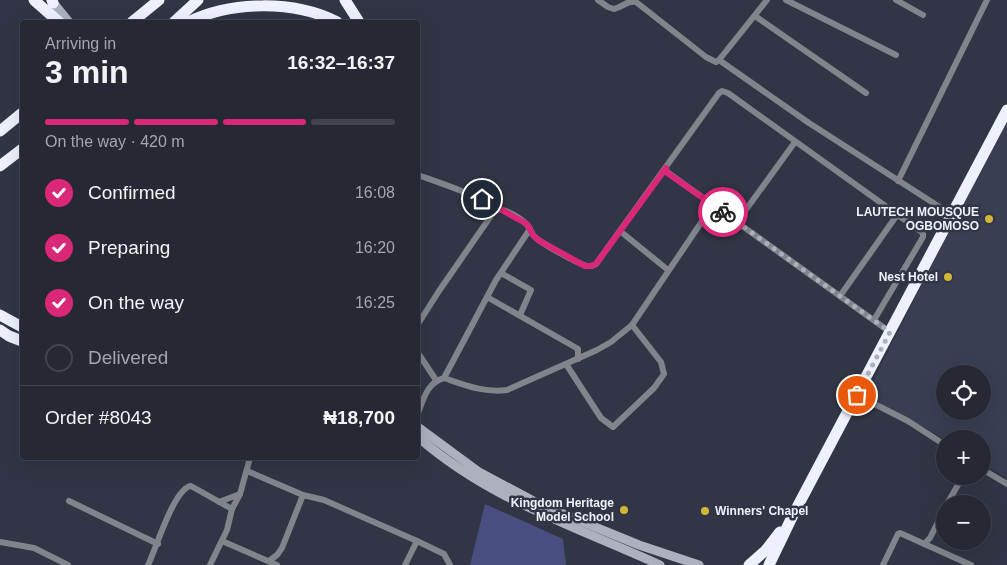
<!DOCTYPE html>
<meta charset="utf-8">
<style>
body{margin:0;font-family:Arial,sans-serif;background:#323440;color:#f1f3f6;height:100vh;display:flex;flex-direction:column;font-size:19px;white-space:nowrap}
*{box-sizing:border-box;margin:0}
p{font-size:16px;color:#a4a6ac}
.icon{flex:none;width:28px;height:28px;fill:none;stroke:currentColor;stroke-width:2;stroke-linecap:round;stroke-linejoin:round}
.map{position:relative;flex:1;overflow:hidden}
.sheet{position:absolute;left:20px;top:20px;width:400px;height:440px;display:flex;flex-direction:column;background:#262834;border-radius:5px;box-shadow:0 5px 20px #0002,0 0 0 1px #42444f}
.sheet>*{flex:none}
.tools{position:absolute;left:936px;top:365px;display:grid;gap:10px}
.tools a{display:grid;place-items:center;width:55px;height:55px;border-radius:50%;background:#262834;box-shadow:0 5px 20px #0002,0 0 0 1px #42444f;font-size:25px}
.pin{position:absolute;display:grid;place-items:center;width:42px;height:42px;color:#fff;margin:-21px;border:2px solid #fff;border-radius:50%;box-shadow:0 1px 5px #0007}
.courier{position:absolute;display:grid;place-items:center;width:50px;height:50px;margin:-25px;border:4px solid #db2777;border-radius:50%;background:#fff;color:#222;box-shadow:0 1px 6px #0007}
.overview em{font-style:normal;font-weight:700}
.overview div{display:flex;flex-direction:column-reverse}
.overview{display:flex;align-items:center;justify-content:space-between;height:85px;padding:0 25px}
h1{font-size:32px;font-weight:700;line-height:38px}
.bar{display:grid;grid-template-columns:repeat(4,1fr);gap:8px 5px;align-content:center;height:60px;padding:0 25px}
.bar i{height:6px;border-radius:4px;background:#42444f}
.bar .selected{background:#db2777}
.bar p{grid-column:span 4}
.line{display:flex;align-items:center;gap:12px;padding:0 25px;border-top:1px solid #42444f}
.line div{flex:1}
ol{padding:0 25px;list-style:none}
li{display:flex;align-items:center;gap:15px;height:55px}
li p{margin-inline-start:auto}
li .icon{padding:5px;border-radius:50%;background:#db2777;color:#fff;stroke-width:4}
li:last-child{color:#a4a6ac}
li i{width:28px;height:28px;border:2px solid #42444f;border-radius:50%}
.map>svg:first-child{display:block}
.built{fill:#3a3e53;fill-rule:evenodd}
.green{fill:#484f80}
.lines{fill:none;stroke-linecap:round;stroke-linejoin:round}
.street{stroke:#82848c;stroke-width:6}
.secondary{stroke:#adb0bd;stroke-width:9}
.highway{stroke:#eef0fd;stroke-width:11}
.done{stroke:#acafbb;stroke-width:5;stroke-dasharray:0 9}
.route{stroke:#db2777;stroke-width:6}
.poi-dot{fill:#d2b635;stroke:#323545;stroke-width:2}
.labels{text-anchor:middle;stroke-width:5;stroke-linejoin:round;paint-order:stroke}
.poi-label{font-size:12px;font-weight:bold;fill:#eef0fb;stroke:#323545;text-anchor:end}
</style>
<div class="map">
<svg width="1007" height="565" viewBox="0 0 1007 565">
<rect width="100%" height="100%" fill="#323545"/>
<path class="built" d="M1007,118V478L983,463L982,439H945L866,395ZM945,374H982V411H945Z"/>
<path class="green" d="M485,504L563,539L566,565H470Z"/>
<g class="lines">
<g class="street">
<path d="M598,0L608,7L614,9C623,7 627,0 636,2L706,57L716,62L719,60L767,0"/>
<path d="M786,0L896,55"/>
<path d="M896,0L923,15"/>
<path d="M755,16L866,93"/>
<path d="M719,60L809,123L952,215"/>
<path d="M666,168L667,172L890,332"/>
<path d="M418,175C446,185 473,194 500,209"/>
<path d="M898,181L987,0"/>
<path d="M737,222L795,142"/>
<path d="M620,231L668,270"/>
<path d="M501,273L531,290L520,315"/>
<path d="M840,296L897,215"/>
<path d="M487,297L573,346L578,349V359"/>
<path d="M418,324L439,291L495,210C505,207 526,221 530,229"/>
<path d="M418,353L436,380"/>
<path d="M566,364L601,418L613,427L654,388L664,374L661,362L632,325"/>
<path d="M444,378C465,385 484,393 507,390L597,350L611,342L632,325L713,205"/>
<path d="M857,395L908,421L945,445"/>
<path d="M418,413C424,398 427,383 444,378L496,280L530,229C531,232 532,234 534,236C539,242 581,266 588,266C592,266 593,266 596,264L719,93L722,91L728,93L923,233V237L874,320"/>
<path d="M982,469L1007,484"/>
<path d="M247,471L303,495L324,500L417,541L444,554L450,565"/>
<path d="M69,501L158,544"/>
<path d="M219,502L240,494"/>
<path d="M947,504L963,476"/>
<path d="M222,541L277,565"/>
<path d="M0,542L34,548L68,565"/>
<path d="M924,544L930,538L945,508"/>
<path d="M269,561L277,555L282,548L303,495"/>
<path d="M148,565C156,549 174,488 191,486L232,509"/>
<path d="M210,565L227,530L232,509L240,494L250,458"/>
<path d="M405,565L417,541"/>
<path d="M883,565L898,534L900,533L971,565"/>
</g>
<g class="secondary">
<path d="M51,0L69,22"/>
<path d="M418,427L479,472L539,504L639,545L699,565"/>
<path d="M418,437C490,500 575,526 660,565"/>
</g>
<g class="highway">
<path d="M34,0L59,22"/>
<path d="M52,0L53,3"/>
<path d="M345,0L359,22"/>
<path d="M132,22L159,0"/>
<path d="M174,22L198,0"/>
<path d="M188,22C232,1 294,0 337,22"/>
<path d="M0,131L22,113"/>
<path d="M0,166L22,149"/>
<path d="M0,315L22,327"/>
<path d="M0,330L9,336L22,341"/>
<path d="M749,565L766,550L780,532"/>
<path d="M769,565L793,515L1007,110"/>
</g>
</g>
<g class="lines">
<path class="done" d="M723,212L890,332L857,395"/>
<path class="route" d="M482,199L527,224L533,235L538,240L585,266H591L596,264L666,168V172L723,212"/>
</g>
<g class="poi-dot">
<circle cx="989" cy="219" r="5"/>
<circle cx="948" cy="277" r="5"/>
<circle cx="624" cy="510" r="5"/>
<circle cx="705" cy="511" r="5"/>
</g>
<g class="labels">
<g class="poi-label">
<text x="979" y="216">LAUTECH MOUSQUE<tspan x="979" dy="14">OGBOMOSO</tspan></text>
<text x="938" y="281">Nest Hotel</text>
<text x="614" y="507">Kingdom Heritage<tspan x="614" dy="14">Model School</tspan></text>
<text x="715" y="515" text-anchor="start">Winners' Chapel</text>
</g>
</g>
</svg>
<div class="tools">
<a><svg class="icon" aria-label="locate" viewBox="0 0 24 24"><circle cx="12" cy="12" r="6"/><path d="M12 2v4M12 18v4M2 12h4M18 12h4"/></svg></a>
<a>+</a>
<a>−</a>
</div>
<div class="pin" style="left:857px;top:395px;background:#ea580c"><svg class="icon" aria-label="bag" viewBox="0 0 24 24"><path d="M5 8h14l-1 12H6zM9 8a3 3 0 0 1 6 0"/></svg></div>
<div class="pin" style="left:482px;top:199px;background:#1f2937"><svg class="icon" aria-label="home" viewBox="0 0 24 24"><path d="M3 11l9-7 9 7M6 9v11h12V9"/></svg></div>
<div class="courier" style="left:723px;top:212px"><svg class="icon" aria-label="bike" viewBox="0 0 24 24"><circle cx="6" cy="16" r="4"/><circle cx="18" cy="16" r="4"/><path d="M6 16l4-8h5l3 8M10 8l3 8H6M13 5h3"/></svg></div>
<section class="sheet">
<div class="overview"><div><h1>3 min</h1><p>Arriving in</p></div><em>16:32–16:37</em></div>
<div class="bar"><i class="selected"></i><i class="selected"></i><i class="selected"></i><i></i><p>On the way · 420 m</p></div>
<ol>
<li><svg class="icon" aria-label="check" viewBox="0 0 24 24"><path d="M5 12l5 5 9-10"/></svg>Confirmed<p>16:08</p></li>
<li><svg class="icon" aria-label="check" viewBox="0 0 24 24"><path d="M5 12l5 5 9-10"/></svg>Preparing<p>16:20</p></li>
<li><svg class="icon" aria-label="check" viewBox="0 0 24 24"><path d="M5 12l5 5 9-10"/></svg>On the way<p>16:25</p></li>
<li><i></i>Delivered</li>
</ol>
<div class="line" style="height:65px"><div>Order #8043</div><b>₦18,700</b></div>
</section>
</div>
